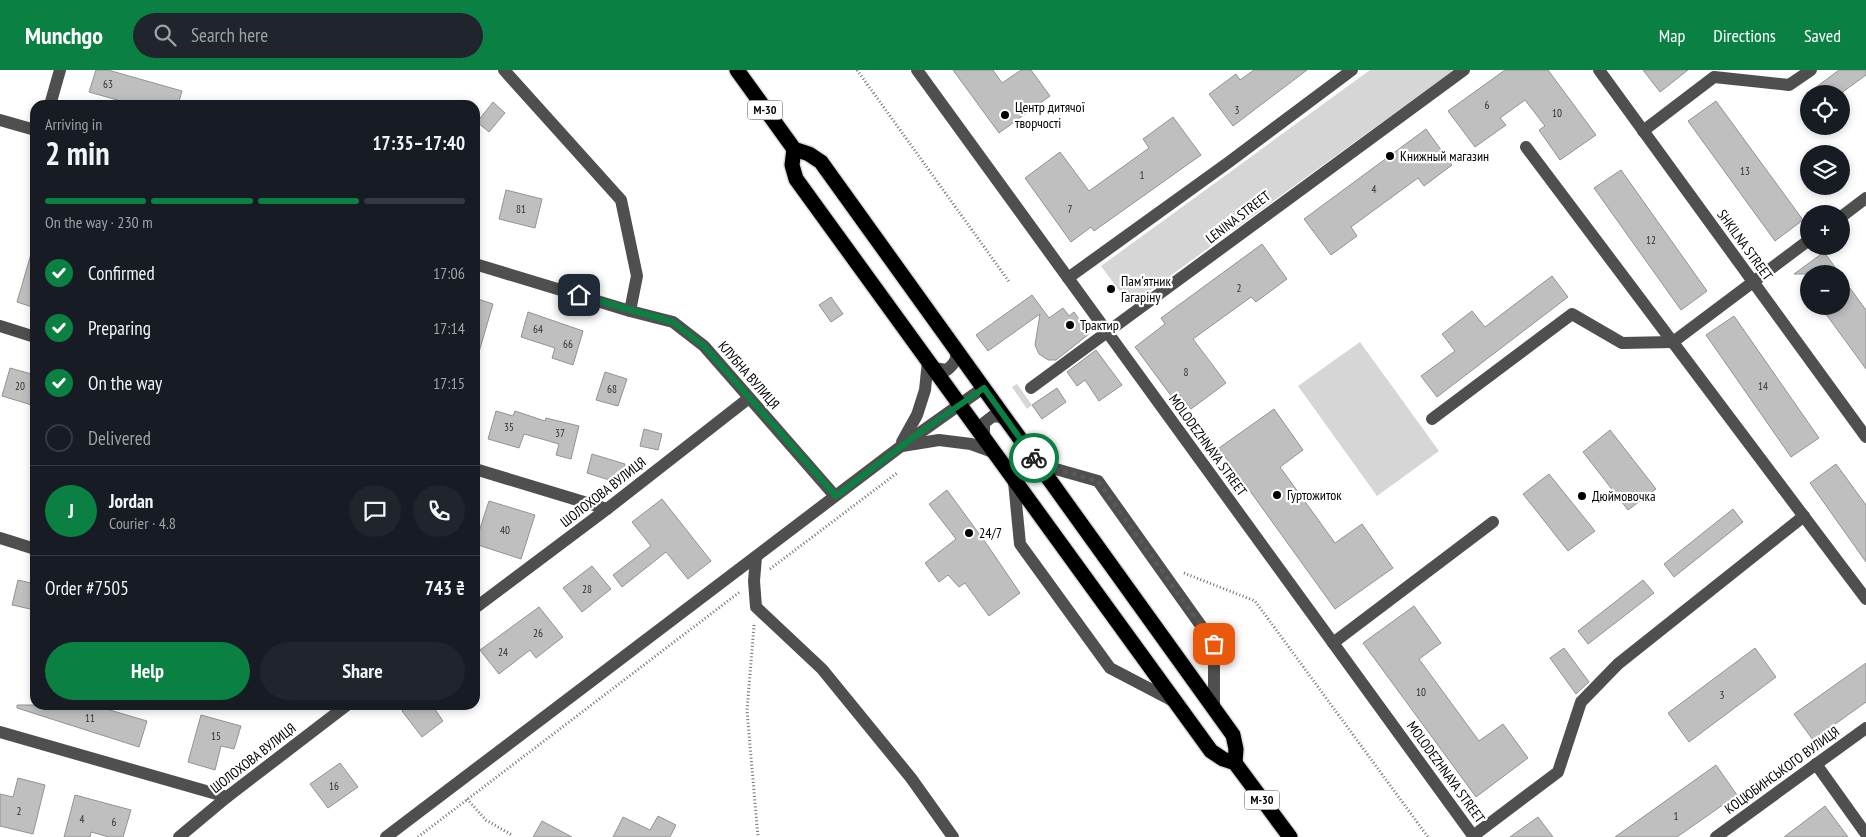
<!DOCTYPE html>
<meta charset="utf-8">
<style>
body{margin:0;font-family:"PT Sans Narrow",sans-serif;background:#20242c;color:#f1f3f6;height:100vh;display:flex;flex-direction:column;font-size:19px;white-space:nowrap}
*{box-sizing:border-box;margin:0}
p{font-size:16px;color:#9ea1a6}
.icon{flex:none;width:28px;height:28px;fill:none;stroke:currentColor;stroke-width:2;stroke-linecap:round;stroke-linejoin:round}
.map{position:relative;flex:1;overflow:hidden}
.panel{position:absolute;left:30px;top:30px;width:450px;height:610px;display:flex;flex-direction:column;background:#171b24;border-radius:15px;box-shadow:0 2px 8px #0003}
.panel>*{flex:none}
.buttons{position:absolute;left:1800px;top:15px;display:grid;gap:10px}
.buttons a{display:grid;place-items:center;width:50px;height:50px;border-radius:50%;background:#171b24;box-shadow:0 2px 8px #0003;font-size:25px}
.pin{position:absolute;display:grid;place-items:center;width:42px;height:42px;color:#fff;margin:-21px;border-radius:10px;box-shadow:0 2px 8px #0006}
.courier{position:absolute;display:grid;place-items:center;width:50px;height:50px;margin:-25px;border:4px solid #0b8043;border-radius:50%;background:#fff;color:#222;box-shadow:0 1px 6px #0007}
.headline em{font-style:normal;font-weight:600}
.headline div{display:flex;flex-direction:column-reverse}
.headline{display:flex;align-items:center;justify-content:space-between;height:85px;padding:0 15px}
h1{font-size:32px;font-weight:600;line-height:38px}
.bar{display:grid;grid-template-columns:repeat(4,1fr);gap:8px 5px;align-content:center;height:60px;padding:0 15px}
.bar i{height:6px;border-radius:4px;background:#363941}
.bar .current{background:#0b8043}
.bar p{grid-column:span 4}
.line{display:flex;align-items:center;gap:12px;padding:0 15px;border-top:1px solid #363941}
.line div{flex:1}
.round{display:grid;place-items:center;flex:none;width:52px;height:52px;border-radius:26px;background:#20242c}
ol{padding:0 15px;list-style:none}
li{display:flex;align-items:center;gap:15px;height:55px}
li p{margin-inline-start:auto}
li .icon{padding:5px;border-radius:50%;background:#0b8043;color:#fff;stroke-width:4}
li:last-child{color:#9ea1a6}
li i{width:28px;height:28px;border:2px solid #363941;border-radius:50%}
.action{display:flex;gap:10px;margin-top:auto;padding:10px 15px}
.action a{flex:1;height:58px;border-radius:30px;background:#0b8043;color:#fff;font-size:20px;font-weight:600;line-height:58px;text-align:center}
.action a+a{background:#20242c;color:#f1f3f6}
header{display:flex;align-items:center;gap:30px;box-sizing:border-box;height:70px;padding:0 25px;background:#0b8043;color:#fff}
header strong{font-size:24px}
nav{display:flex;gap:28px;margin-inline-start:auto;font-size:18px}
.search{width:350px;height:45px;background:#20242c;display:flex;align-items:center;gap:12px;box-sizing:border-box;padding:0 18px;border-radius:28px;color:#9ea1a6;font-size:19px}
.map>svg:first-child{display:block}
.green{fill:#d6d6d6}
.building{fill:#bfbfbf;stroke:#939393}
.lines{fill:none;stroke-linecap:round;stroke-linejoin:round}
.highway-casing{stroke:#dbdbdb;stroke-width:18}
.path{stroke:#717171;stroke-width:3;stroke-dasharray:1 2.5;stroke-linecap:butt}
.minor{stroke:#4f4f4f;stroke-width:12}
.highway{stroke:#000;stroke-width:15}
.done{stroke:#595959;stroke-width:5;stroke-dasharray:0 9}
.route{stroke:#0b8043;stroke-width:6}
.poi-dot{fill:#000;stroke:#fff;stroke-width:2}
.labels{text-anchor:middle;stroke-width:4.5;stroke-linejoin:round;paint-order:stroke}
.number-label{font-size:11px;fill:#303030}
.shield{fill:#fff;stroke:#4c4c4c;stroke-width:1}
.shield-label{font-size:12px;font-weight:bold;fill:#000}
.poi-label{font-size:14px;fill:#000;stroke:#fff;text-anchor:start}
.street-label{font-size:14px;fill:#000;stroke:#fff}
</style>
<header>
<strong>Munchgo</strong>
<div class="search"><svg class="icon" aria-label="search" viewBox="0 0 24 24"><circle cx="10" cy="10" r="6"/><path d="M15 15l6 6"/></svg>Search here</div>
<nav><a>Map</a><a>Directions</a><a>Saved</a></nav>
</header>
<div class="map">
<svg width="1866" height="767" viewBox="0 0 1866 767">
<rect width="100%" height="100%" fill="#fff"/>
<g class="green">
<path d="M1370,0H1454L1130,235L1101,196Z"/>
<path d="M1360,272L1439,381L1377,426L1298,316Z"/>
<path d="M1017,314L1032,335L1027,339L1012,317Z"/>
</g>
<g class="building">
<path d="M96,0H108L182,21L178,35H135L89,22Z"/>
<path d="M953,0H993L1002,13L1021,0H1031L1050,26L999,63Z"/>
<path d="M1254,0H1307L1233,56L1209,24L1236,4L1240,10Z"/>
<path d="M1505,0H1548L1596,65L1560,90L1539,60L1545,56L1525,30L1500,48L1506,55L1475,77L1448,41Z"/>
<path d="M1643,0H1688L1660,22Z"/>
<path d="M1839,0H1866V5L1840,24H1807Z"/>
<path d="M1716,31L1803,150L1775,171L1688,51Z"/>
<path d="M493,32L505,43L489,62L477,52Z"/>
<path d="M1173,47L1201,85L1094,161L1091,157L1071,172L1025,108L1060,82L1089,121L1149,78L1143,69Z"/>
<path d="M1426,59L1452,95L1424,116L1418,108L1351,157L1357,166L1331,185L1304,149Z"/>
<path d="M1621,100L1707,221L1681,240L1594,118Z"/>
<path d="M506,120L542,129L535,158L499,149Z"/>
<path d="M1262,174L1287,209L1256,232L1251,227L1193,269L1226,313L1191,339L1178,323L1172,327L1135,277L1165,254L1161,248Z"/>
<path d="M1824,182L1840,204H1794Z"/>
<path d="M31,184L35,185V238L17,232Z"/>
<path d="M1552,206L1568,227L1437,327L1421,306L1455,281L1442,264L1472,241L1485,257Z"/>
<path d="M1841,206L1866,240V299L1820,236H1841Z"/>
<path d="M1032,225L1049,248L1063,238L1069,246L1074,242L1089,264L1056,290H1048L1039,284L1035,275L1040,244L988,281L976,265Z"/>
<path d="M831,227L843,244L831,252L819,235Z"/>
<path d="M475,228L493,234L479,282H475Z"/>
<path d="M528,242L583,261L573,295L552,288L555,278L521,267Z"/>
<path d="M1734,246L1819,368L1791,387L1706,265Z"/>
<path d="M1096,280L1122,315L1099,331L1085,310L1077,316L1067,302Z"/>
<path d="M10,298L35,305V336L2,326Z"/>
<path d="M605,302L627,309L618,336L596,330Z"/>
<path d="M1057,318L1066,332L1042,349L1032,335Z"/>
<path d="M1274,339L1303,380L1280,397L1335,473L1362,454L1393,498L1335,539L1219,378Z"/>
<path d="M496,341L513,346L515,341L545,351L546,348L579,356L571,389L556,385L559,374L524,364L519,378L488,369Z"/>
<path d="M644,359L662,364L658,380L640,376Z"/>
<path d="M1610,360L1656,419L1628,440L1583,382Z"/>
<path d="M592,384L625,394L619,413L587,403Z"/>
<path d="M1836,394L1866,435V492L1810,413Z"/>
<path d="M1549,404L1595,461L1568,481L1523,424Z"/>
<path d="M947,420L988,476L1020,523L989,546L965,513L959,517L948,505L939,512L925,493L956,469L929,434Z"/>
<path d="M662,429L711,491L688,509L666,482L622,517L613,505L651,476L632,452Z"/>
<path d="M489,431L535,445L521,489L475,474Z"/>
<path d="M1733,439L1743,452L1674,507L1664,494Z"/>
<path d="M592,496L611,519L582,542L563,518Z"/>
<path d="M18,510L35,514V540L12,535Z"/>
<path d="M1643,510L1654,523L1588,574L1578,561Z"/>
<path d="M1414,536L1441,573L1419,589L1479,671L1503,654L1528,688L1476,727L1363,573Z"/>
<path d="M539,537L563,567L536,588L530,580L499,604L480,580Z"/>
<path d="M1564,578L1589,612L1576,624L1550,588Z"/>
<path d="M1755,578L1776,607L1689,672L1668,643Z"/>
<path d="M1866,593V632L1813,670L1794,644Z"/>
<path d="M17,635H93L147,651L139,677L17,638Z"/>
<path d="M410,635H432L443,651L422,667L402,641Z"/>
<path d="M201,645L241,656L234,679L221,676L215,700L188,692Z"/>
<path d="M340,693L358,717L328,738L310,714Z"/>
<path d="M1716,695L1737,725L1677,767H1615Z"/>
<path d="M18,708L45,715L33,764L0,756V724L13,727Z"/>
<path d="M75,725L131,740L123,767H109L91,762L90,767H64Z"/>
<path d="M1825,736L1848,767H1784Z"/>
<path d="M658,746L676,755L670,767H613L623,747L650,760Z"/>
<path d="M1538,747L1553,767H1510Z"/>
<path d="M542,751L572,767H533Z"/>
</g>
<g class="lines">
<g class="highway-casing">
<g id="highway">
<path d="M737,0L794,79L809,84L821,92L1233,665L1236,679L1235,693"/>
<path d="M794,79L792,95L796,109L1211,681L1223,689L1235,693L1290,767"/>
</g>
</g>
<g class="path">
<path d="M857,0L1010,213"/>
<path d="M770,499L897,403"/>
<path d="M1184,503L1255,531L1428,767"/>
<path d="M754,555L747,641L758,767"/>
<path d="M467,729L486,750L512,765"/>
<path d="M418,767L741,521"/>
</g>
<g class="minor">
<path d="M504,0L621,130L637,206L630,241"/>
<path d="M917,0L1474,767"/>
<path d="M1599,0L1866,367"/>
<path d="M50,35L60,0"/>
<path d="M0,50L35,60"/>
<path d="M1643,61L1714,7L1789,15L1811,0"/>
<path d="M1526,77L1866,529"/>
<path d="M1841,147L1866,128"/>
<path d="M475,194L630,241L673,252L704,276L835,426"/>
<path d="M1068,208L1229,92L1352,0"/>
<path d="M0,256L35,267"/>
<path d="M933,298L947,300C955,293 957,290 956,280"/>
<path d="M1031,318L1464,0"/>
<path d="M1432,349L1572,244L1622,273L1673,272L1809,170"/>
<path d="M984,370V353L993,346L1001,347L1008,352"/>
<path d="M902,372L917,345L925,320L928,291"/>
<path d="M902,376L939,370L971,374L993,382"/>
<path d="M1038,394L1098,411L1214,574V639"/>
<path d="M475,399L607,439"/>
<path d="M1014,412L1020,474L1110,598L1175,632"/>
<path d="M0,468L35,479"/>
<path d="M756,487L754,511L756,537L822,599L911,708L953,767"/>
<path d="M475,538L607,439L749,328"/>
<path d="M1333,573L1493,452"/>
<path d="M0,662L227,727"/>
<path d="M1816,694L1866,764"/>
<path d="M1473,766L1558,702L1581,632L1618,594L1804,446"/>
<path d="M179,767L227,727L347,635"/>
<path d="M386,767L900,377L983,318"/>
<path d="M1716,767L1866,658"/>
</g>
<use href="#highway" class="highway"/>
</g>
<g class="lines">
<path class="done" d="M1034,388L1038,394L1098,411L1214,574"/>
<path class="route" d="M579,225L673,252L704,276L836,426L915,366L984,318L1034,388"/>
</g>
<g class="poi-dot">
<circle cx="1005" cy="45" r="5"/>
<circle cx="1390" cy="86" r="5"/>
<circle cx="1111" cy="219" r="5"/>
<circle cx="1070" cy="255" r="5"/>
<circle cx="1277" cy="425" r="5"/>
<circle cx="1582" cy="426" r="5"/>
<circle cx="969" cy="463" r="5"/>
</g>
<g class="labels">
<g class="number-label">
<text x="108" y="18">63</text>
<text x="1487" y="39">6</text>
<text x="1237" y="44">3</text>
<text x="1557" y="47">10</text>
<text x="1745" y="105">13</text>
<text x="1142" y="109">1</text>
<text x="1374" y="123">4</text>
<text x="521" y="143">81</text>
<text x="1070" y="143">7</text>
<text x="1651" y="174">12</text>
<text x="1239" y="222">2</text>
<text x="538" y="263">64</text>
<text x="568" y="278">66</text>
<text x="1186" y="306">8</text>
<text x="20" y="320">20</text>
<text x="1763" y="320">14</text>
<text x="612" y="323">68</text>
<text x="509" y="361">35</text>
<text x="560" y="367">37</text>
<text x="505" y="464">40</text>
<text x="587" y="523">28</text>
<text x="538" y="567">26</text>
<text x="503" y="586">24</text>
<text x="1421" y="626">10</text>
<text x="1722" y="629">3</text>
<text x="90" y="652">11</text>
<text x="216" y="670">15</text>
<text x="334" y="720">16</text>
<text x="19" y="745">2</text>
<text x="1676" y="750">1</text>
<text x="82" y="753">4</text>
<text x="114" y="756">6</text>
</g>
<g class="shield">
<rect x="747.5" y="30.5" width="35" height="19" rx="4"/>
<rect x="1244.5" y="720.5" width="35" height="19" rx="4"/>
</g>
<g class="shield-label">
<text x="765" y="44">М-30</text>
<text x="1262" y="734">М-30</text>
</g>
<g class="poi-label">
<text x="1015" y="42">Центр дитячої<tspan x="1015" dy="16">творчості</tspan></text>
<text x="1400" y="91">Книжный магазин</text>
<text x="1121" y="216">Пам'ятник<tspan x="1121" dy="16">Гагаріну</tspan></text>
<text x="1080" y="260">Трактир</text>
<text x="1287" y="430">Гуртожиток</text>
<text x="1592" y="431">Дюймовочка</text>
<text x="979" y="468">24/7</text>
</g>
<g class="street-label">
<text transform="translate(1238 147) rotate(-37)" y="5">LENINA STREET</text>
<text transform="translate(1745 175) rotate(54)" y="5">SHKILNA STREET</text>
<text transform="translate(749 305) rotate(49)" y="5">КЛУБНА ВУЛИЦЯ</text>
<text transform="translate(1208 375) rotate(54)" y="5">MOLODEZHNAYA STREET</text>
<text transform="translate(603 422) rotate(-38)" y="5">ШОЛОХОВА ВУЛИЦЯ</text>
<text transform="translate(253 688) rotate(-38)" y="5">ШОЛОХОВА ВУЛИЦЯ</text>
<text transform="translate(1782 700) rotate(-36)" y="5">КОЦЮБИНСЬКОГО ВУЛИЦЯ</text>
<text transform="translate(1446 702) rotate(54)" y="5">MOLODEZHNAYA STREET</text>
</g>
</g>
</svg>
<div class="buttons">
<a><svg class="icon" aria-label="locate" viewBox="0 0 24 24"><circle cx="12" cy="12" r="6"/><path d="M12 2v4M12 18v4M2 12h4M18 12h4"/></svg></a>
<a><svg class="icon" aria-label="layers" viewBox="0 0 24 24"><path d="M12 4l9 5-9 5-9-5zM3 14l9 5 9-5"/></svg></a>
<a>+</a>
<a>−</a>
</div>
<div class="pin" style="left:1214px;top:574px;background:#ea580c"><svg class="icon" aria-label="bag" viewBox="0 0 24 24"><path d="M5 8h14l-1 12H6zM9 8a3 3 0 0 1 6 0"/></svg></div>
<div class="pin" style="left:579px;top:225px;background:#1f2937"><svg class="icon" aria-label="home" viewBox="0 0 24 24"><path d="M3 11l9-7 9 7M6 9v11h12V9"/></svg></div>
<div class="courier" style="left:1034px;top:388px"><svg class="icon" aria-label="bike" viewBox="0 0 24 24"><circle cx="6" cy="16" r="4"/><circle cx="18" cy="16" r="4"/><path d="M6 16l4-8h5l3 8M10 8l3 8H6M13 5h3"/></svg></div>
<section class="panel">
<div class="headline"><div><h1>2 min</h1><p>Arriving in</p></div><em>17:35–17:40</em></div>
<div class="bar"><i class="current"></i><i class="current"></i><i class="current"></i><i></i><p>On the way · 230 m</p></div>
<ol>
<li><svg class="icon" aria-label="check" viewBox="0 0 24 24"><path d="M5 12l5 5 9-10"/></svg>Confirmed<p>17:06</p></li>
<li><svg class="icon" aria-label="check" viewBox="0 0 24 24"><path d="M5 12l5 5 9-10"/></svg>Preparing<p>17:14</p></li>
<li><svg class="icon" aria-label="check" viewBox="0 0 24 24"><path d="M5 12l5 5 9-10"/></svg>On the way<p>17:15</p></li>
<li><i></i>Delivered</li>
</ol>
<div class="line" style="height:90px"><b class="round" style="background:#0b8043;color:#fff">J</b><div><b>Jordan</b><p>Courier · 4.8</p></div><a class="round"><svg class="icon" aria-label="chat" viewBox="0 0 24 24"><path d="M4 5h16v11H9l-5 4z"/></svg></a><a class="round"><svg class="icon" aria-label="phone" viewBox="0 0 24 24"><path d="M5 4h4l2 5-3 2q2 4 5 5l2-3 5 2v4C11 20 4 13 5 4z"/></svg></a></div>
<div class="line" style="height:65px"><div>Order #7505</div><b>743 ₴</b></div>
<div class="action"><a>Help</a><a>Share</a></div>
</section>
</div>
